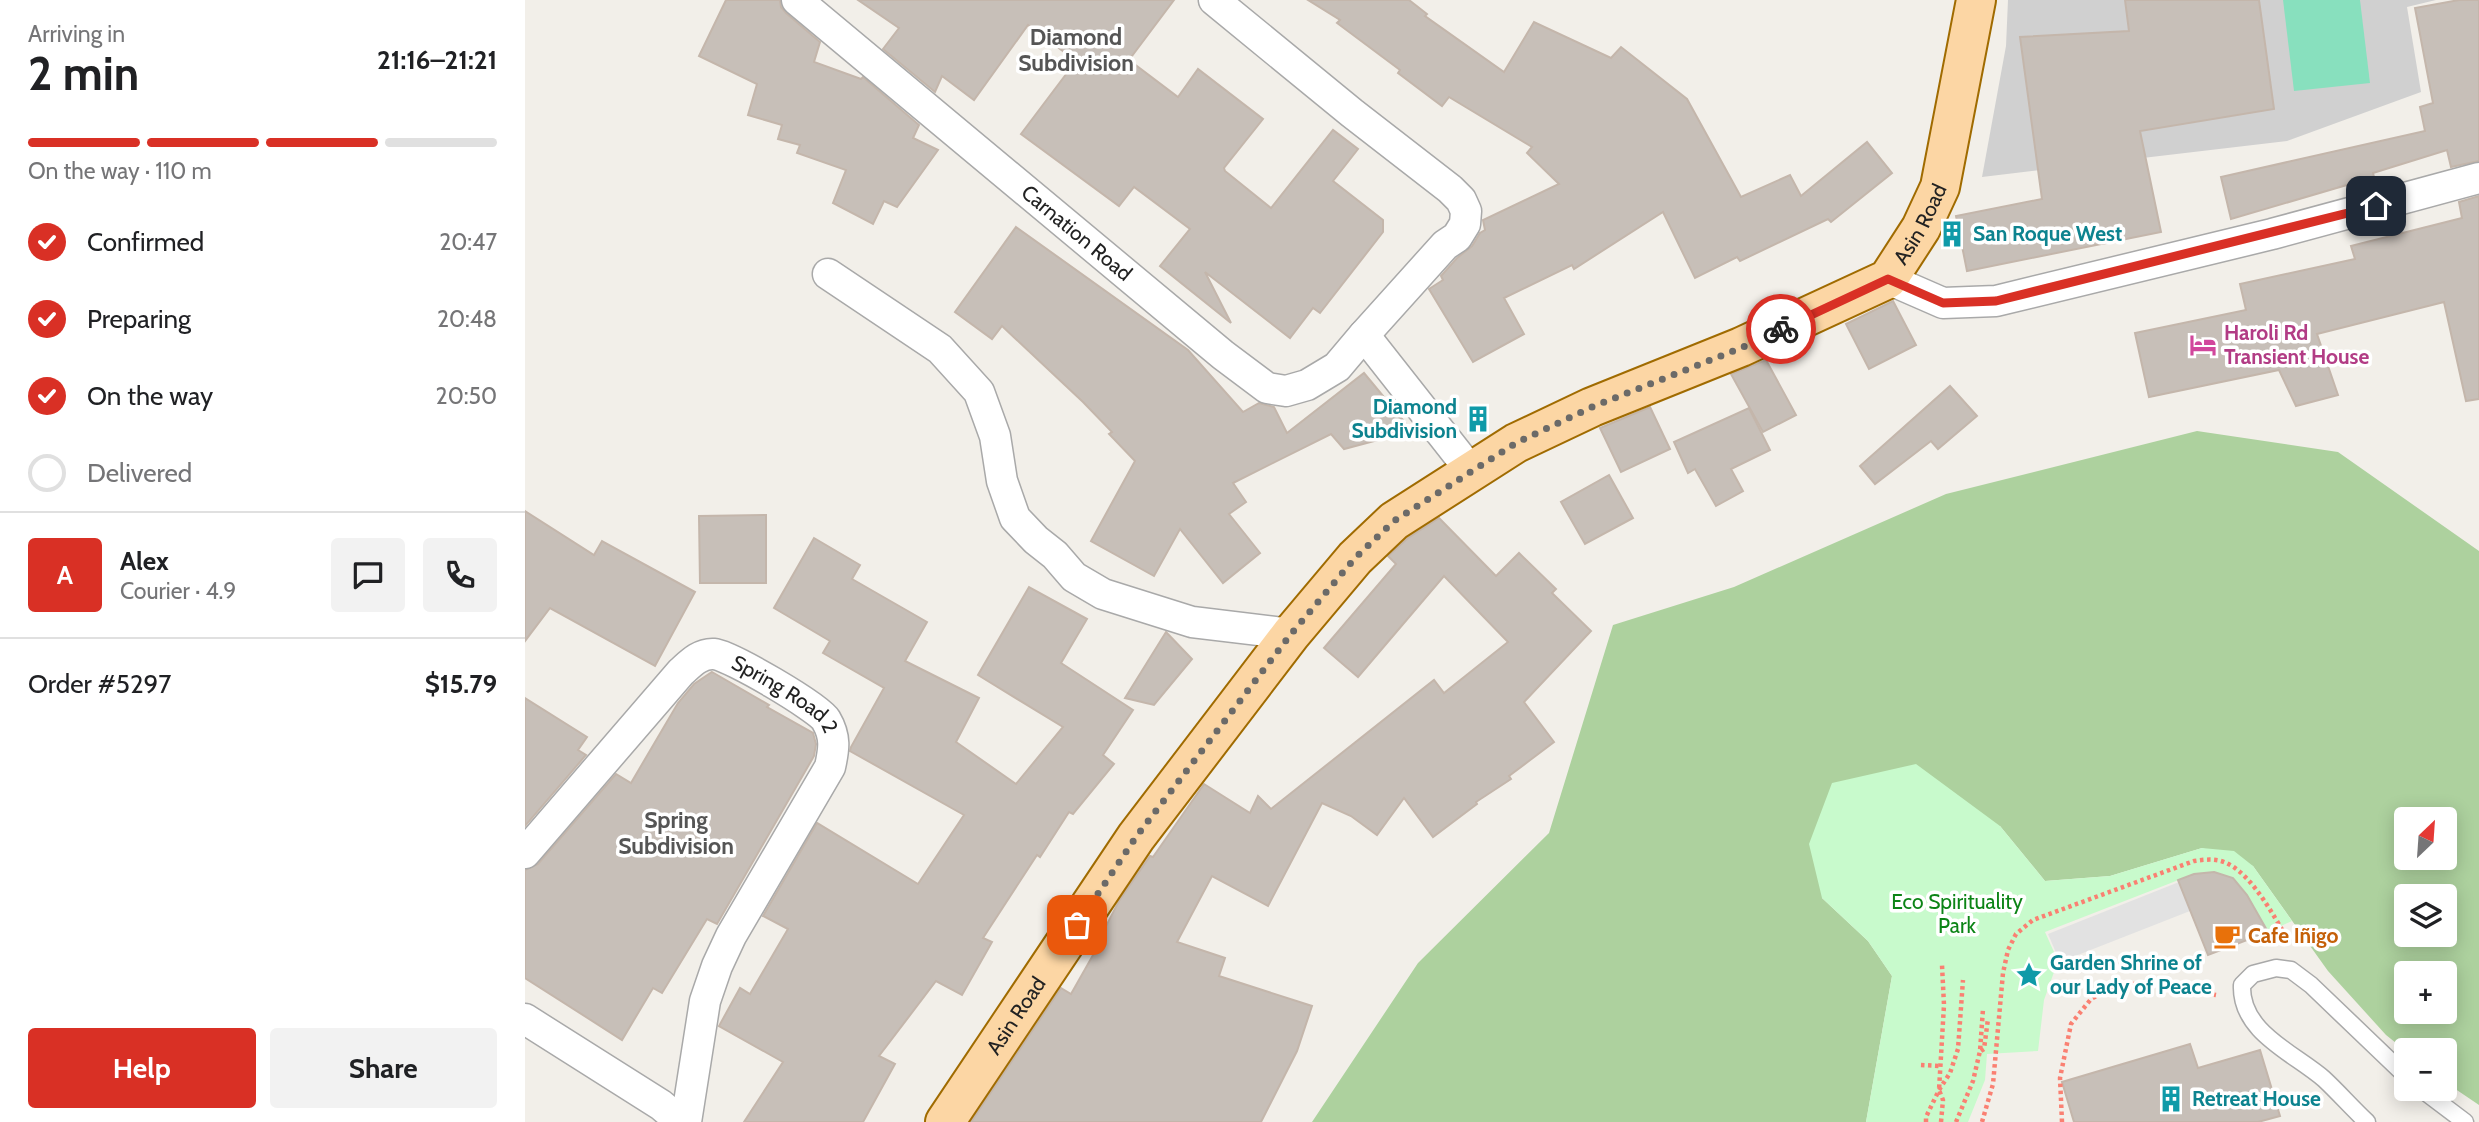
<!DOCTYPE html>
<meta charset="utf-8">
<style>
body{margin:0;font-family:Cabin,sans-serif;background:#f2f2f2;color:#202124;height:100vh;display:flex;flex-direction:column;font-size:26px;white-space:nowrap}
*{box-sizing:border-box;margin:0}
p{font-size:23px;color:#757577}
.icon{flex:none;width:38px;height:38px;fill:none;stroke:currentColor;stroke-width:2;stroke-linecap:round;stroke-linejoin:round}
.map{position:relative;flex:1;overflow:hidden}
.sheet{display:flex;flex-direction:column;background:#fff;width:525px}
.sheet>*{flex:none}
.needle{width:46px;rotate:25deg}
.fabs{position:absolute;left:1869px;top:807px;display:grid;gap:14px}
.fabs a{display:grid;place-items:center;width:63px;height:63px;border-radius:7px;background:#fff;box-shadow:0 4px 18px #0003;font-size:35px}
.pin{position:absolute;display:grid;place-items:center;width:60px;height:60px;color:#fff;margin:-30px;border-radius:14px;box-shadow:0 4px 10px #0006}
.courier{position:absolute;display:grid;place-items:center;width:70px;height:70px;margin:-35px;border:5px solid #d93025;border-radius:50%;background:#fff;color:#222;box-shadow:0 2px 9px #0007}
.head em{font-style:normal;font-weight:700}
.head div{display:flex;flex-direction:column-reverse}
.head{display:flex;align-items:center;justify-content:space-between;height:119px;padding:0 28px}
h1{font-size:46px;font-weight:700;line-height:52px}
.bar{display:grid;grid-template-columns:repeat(4,1fr);gap:10px 7px;align-content:center;height:84px;padding:0 28px}
.bar i{height:9px;border-radius:5px;background:#e0e0e0}
.bar .selected{background:#d93025}
.bar p{grid-column:span 4}
.line{display:flex;align-items:center;gap:18px;padding:0 28px;border-top:2px solid #e0e0e0}
.line div{flex:1}
.round{display:grid;place-items:center;flex:none;width:74px;height:74px;border-radius:7px;background:#f2f2f2}
ol{padding:0 28px;list-style:none}
li{display:flex;align-items:center;gap:21px;height:77px}
li p{margin-inline-start:auto}
li .icon{padding:7px;border-radius:50%;background:#d93025;color:#fff;stroke-width:4}
li:last-child{color:#757577}
li i{width:38px;height:38px;border:4px solid #e0e0e0;border-radius:50%}
.button{display:flex;gap:14px;margin-top:auto;padding:14px 28px}
.button a{flex:1;height:80px;border-radius:7px;background:#d93025;color:#fff;font-size:28px;font-weight:700;line-height:80px;text-align:center}
.button a+a{background:#f2f2f2;color:#202124}
main{display:flex;flex:1;min-height:0}
.map>svg:first-child{display:block}
.religious{fill:#d0d0d0}
.forest{fill:#add19e;fill-rule:evenodd}
.park{fill:#c8facc}
.pitch{fill:#88e0be}
.parking{fill:#e2e2e2}
.building{fill:#c7bfb8;stroke:#c4b6ab;stroke-width:2}
.lines{fill:none;stroke-linecap:round;stroke-linejoin:round}
.lane-casing{stroke:#a9a9a9;stroke-width:19}
.street-casing{stroke:#a9a9a9;stroke-width:33}
.primary-casing{stroke:#a06b00;stroke-width:42}
.path{stroke:#fa8072;stroke-width:4.5;stroke-dasharray:3.5 3.5;stroke-linecap:butt}
.lane{stroke:#fff;stroke-width:16}
.street{stroke:#fff;stroke-width:30}
.primary{stroke:#fcd6a4;stroke-width:38}
.done{stroke:#6b6a68;stroke-width:7;stroke-dasharray:0 12.6}
.route{stroke:#d93025;stroke-width:9}
.labels{text-anchor:middle;stroke-width:7;stroke-linejoin:round;paint-order:stroke}
.street-label{font-size:21px;fill:#222;stroke:#fff}
.culture-label{font-size:21px;font-weight:bold;fill:#0d838f;stroke:#fff;text-anchor:start}
.hotel-label{font-size:21px;font-weight:bold;fill:#b23c85;stroke:#fff;text-anchor:start}
.park-label{font-size:21px;fill:#0c8416;stroke:#fff}
.food-label{font-size:21px;font-weight:bold;fill:#c56008;stroke:#fff;text-anchor:start}
.neighbourhood-label{font-size:23px;font-weight:bold;fill:#555;stroke:#fff}
</style>
<main>
<section class="sheet">
<div class="head"><div><h1>2 min</h1><p>Arriving in</p></div><em>21:16–21:21</em></div>
<div class="bar"><i class="selected"></i><i class="selected"></i><i class="selected"></i><i></i><p>On the way · 110 m</p></div>
<ol>
<li><svg class="icon" aria-label="check" viewBox="0 0 24 24"><path d="M5 12l5 5 9-10"/></svg>Confirmed<p>20:47</p></li>
<li><svg class="icon" aria-label="check" viewBox="0 0 24 24"><path d="M5 12l5 5 9-10"/></svg>Preparing<p>20:48</p></li>
<li><svg class="icon" aria-label="check" viewBox="0 0 24 24"><path d="M5 12l5 5 9-10"/></svg>On the way<p>20:50</p></li>
<li><i></i>Delivered</li>
</ol>
<div class="line" style="height:126px"><b class="round" style="background:#d93025;color:#fff">A</b><div><b>Alex</b><p>Courier · 4.9</p></div><a class="round"><svg class="icon" aria-label="chat" viewBox="0 0 24 24"><path d="M4 5h16v11H9l-5 4z"/></svg></a><a class="round"><svg class="icon" aria-label="phone" viewBox="0 0 24 24"><path d="M5 4h4l2 5-3 2q2 4 5 5l2-3 5 2v4C11 20 4 13 5 4z"/></svg></a></div>
<div class="line" style="height:91px"><div>Order #5297</div><b>$15.79</b></div>
<div class="button"><a>Help</a><a>Share</a></div>
</section>
<div class="map">
<svg width="1954" height="1122" viewBox="0 0 1954 1122">
<rect width="100%" height="100%" fill="#f2efe9"/>
<path class="religious" d="M1483,0H1911L1882,7L1896,92L1762,141L1457,177L1481,46Z"/>
<path class="forest" d="M1672,431L1813,452L1954,551V1105L1920,1082V1050L1881,1051L1861,1035L1803,971L1728,866L1677,848L1585,876L1520,881L1475,826L1297,898L1343,941L1367,976L1341,1122H787L893,963L1024,833L1088,625L1209,587L1421,494ZM1881,819H1920V858H1881ZM1881,896H1920V934H1881ZM1881,973H1920V1012H1881Z"/>
<path class="park" d="M1391,764L1475,826L1520,881L1585,876L1677,848L1709,851L1728,866L1767,921L1743,932L1722,895L1708,878L1669,874L1520,932L1533,961L1519,1000L1513,1051L1462,1054L1460,1080L1443,1122H1341L1367,976L1343,941L1297,898L1284,844L1307,783Z"/>
<path class="pitch" d="M1758,0H1835L1845,83L1769,91Z"/>
<path class="parking" d="M1654,882L1665,911L1535,962L1523,934Z"/>
<g class="building">
<path d="M201,0H255L256,7L261,13L295,42L289,62L336,79L338,77L394,125L388,138L413,150L372,207L359,201L348,224L308,203L321,170L272,153L275,145L253,139L257,125L223,115L232,84L174,56Z"/>
<path d="M333,0H649L604,60L653,97L673,69L738,119L699,168L700,171L746,208L808,130L833,149L808,181L858,220V232L795,313L788,308L765,338L680,272L706,323L635,266L665,229L609,187L594,206L496,134L551,61L503,25L449,100L417,76L410,92L358,49L374,28Z"/>
<path d="M783,0H884L902,14L900,16L979,72L1009,22L1086,58L1096,47L1162,99L1216,197L1265,175L1276,196L1342,142L1367,173L1306,222L1303,219L1215,261L1212,257L1170,278L1138,212L1049,269L1047,265L979,298L999,334L948,362L904,289L918,280L916,276L932,258L947,246L955,233L960,230L958,220L1034,184L1002,153L1007,147L924,97L917,106L873,73L875,70L812,23L815,20Z"/>
<path d="M1600,0H1734L1749,109L1615,131L1636,232L1442,271L1431,216L1517,199L1495,37L1604,31Z"/>
<path d="M1934,0H1954V161L1926,167L1922,150L1848,173L1849,177L1706,219L1696,177L1900,131L1895,107L1908,103L1890,8Z"/>
<path d="M1954,196V399L1941,401L1919,302L1792,334L1813,395L1771,406L1754,370L1624,397L1610,333L1721,310L1715,284L1830,259L1826,246L1937,218L1934,202Z"/>
<path d="M491,227L663,350L718,412L734,403L749,407L762,433L839,373L887,431L819,449L806,434L708,483L721,502L704,514L735,553L698,583L655,529L629,576L566,541L610,461L584,434L587,432L558,402L477,326L467,339L430,312Z"/>
<path d="M1368,301L1391,345L1344,369L1321,324Z"/>
<path d="M1241,360L1271,415L1238,432L1206,374Z"/>
<path d="M1425,386L1452,416L1413,449L1406,441L1350,484L1335,466Z"/>
<path d="M1125,407L1145,449L1096,472L1075,428Z"/>
<path d="M1224,408L1245,450L1206,469L1218,491L1191,506L1170,469L1163,473L1149,442Z"/>
<path d="M1084,475L1108,518L1060,544L1036,502Z"/>
<path d="M0,511L69,555L77,541L170,592L130,666L25,608L0,641Z"/>
<path d="M241,515V583H175L174,516Z"/>
<path d="M914,518L971,576L994,553L1031,589L1027,593L1066,631L999,702L1029,742L984,776L986,779L951,802L952,804L908,837L879,798L852,835L826,816L797,803L743,906L687,876L652,942L700,958L694,976L787,1006L772,1051L736,1122H446L536,988L546,994L580,934L578,932L594,901L625,856L628,857L679,784L725,813L733,796L746,809L909,680L919,693L983,642L919,576L833,677L799,648L871,564L863,556L883,538Z"/>
<path d="M289,538L335,565L327,579L402,622L380,661L454,698L431,742L491,784L538,727L453,675L504,587L562,619L536,663L608,710L578,755L589,764L548,814L544,812L515,857L512,855L458,938L467,942L437,995L411,981L354,1056L370,1064L338,1122H219L258,1062L194,1026L215,988L225,994L263,929L238,916L292,823L393,884L439,815L325,751L326,747L359,688L298,653L305,641L249,608Z"/>
<path d="M641,632L667,659L629,705L600,698Z"/>
<path d="M187,672L244,705L242,707L288,733L291,744L289,756L192,924L182,919L137,993L128,988L97,1040L0,978V870L13,864L91,774L106,783L153,703L169,684Z"/>
<path d="M0,698L62,737L53,750L61,755L0,826Z"/>
<path d="M1689,872L1708,878L1722,895L1743,932L1683,955L1653,880L1669,874Z"/>
<path d="M1665,1044L1673,1068L1735,1050L1755,1116L1733,1122H1549L1537,1082Z"/>
</g>
<g class="lines">
<g class="lane-casing">
<g id="lane">
<path d="M1895,1088L1940,1122"/>
<path d="M1842,1122C1827,1108 1814,1093 1799,1079C1769,1053 1715,1032 1717,985L1728,974L1751,968L1766,970L1786,985L1881,1076"/>
</g>
</g>
<g class="street-casing">
<g id="street">
<path id="s1" d="M272,0L698,355L742,388L761,391L782,385L812,367L839,335L920,245L932,237L940,224L941,211L936,200L925,189L827,113L689,0"/>
<path d="M303,274L415,349L454,392L470,436L477,481L490,518L511,540L530,555L549,577L578,594L667,622L766,634"/>
<path d="M1363,279L1418,303L1471,301L1747,234L1954,178"/>
<path d="M839,335L946,471"/>
<path id="s2" d="M0,853L156,672C165,664 175,653 189,654C204,655 293,707 301,720C311,737 309,749 305,767L206,936L192,966L180,1001L161,1122"/>
<path d="M0,1019L136,1105L156,1122"/>
</g>
</g>
<g class="primary-casing">
<g id="primary">
<path id="s3" d="M420,1122L611,837L766,634L830,558L869,521L991,443L1067,407L1216,347L1363,279L1396,228L1415,187L1451,0"/>
</g>
</g>
<g class="path">
<path d="M1456,1051L1459,1049L1463,1019"/>
<path d="M1396,1065L1415,1066"/>
<path d="M1401,1122V1117L1414,1090L1425,1073L1433,1049L1438,980"/>
<path d="M1416,1122L1418,1100L1414,1090L1419,1005L1417,965"/>
<path d="M1431,1122L1448,1081L1455,1051L1458,1009"/>
<path d="M1457,1122L1468,1084L1478,973L1483,950L1491,934L1508,920L1669,861C1676,860 1684,859 1691,860C1723,864 1748,916 1764,941"/>
<path d="M1537,1122L1535,1078L1546,1024L1566,999L1594,984H1629L1691,995"/>
</g>
<use href="#lane" class="lane"/>
<use href="#street" class="street"/>
<use href="#primary" class="primary"/>
</g>
<g class="lines">
<path class="done" d="M552,925L611,837L766,634L830,558L869,521L991,443L1067,407L1216,348L1256,329"/>
<path class="route" d="M1256,329L1363,279L1418,303L1471,301L1851,206"/>
</g>
<defs>
<g id="building-bare" transform="scale(2.1)"><path d="M-4-6H4V6H1V3H-1V6H-4ZM-2.5-4.3h1.7v1.8h-1.7ZM.8-4.3h1.7v1.8H.8ZM-2.5-1h1.7V.8h-1.7ZM.8-1h1.7V.8H.8Z" fill="#0f9aa8" stroke="#fff" stroke-width="2.5" paint-order="stroke"/></g>
<g id="hotel-bare" transform="scale(2.1)"><path d="M-6-4.5h1.5V1H6V5H4.5V3h-9V5H-6ZM-4 0a1.8 1.8 0 1 1 3.6 0ZM.5 0V-2.5h3Q6-2.5 6 0Z" fill="#d1479c" stroke="#fff" stroke-width="2.5" paint-order="stroke"/></g>
<g id="cafe-bare" transform="scale(2.1)"><path d="M-5.5-4.5H6V0H3Q3 3.5 0 3.5H-2.5Q-5.5 3.5-5.5 0ZM3-3.2v2h1.7v-2ZM-6 4.5H4V6H-6Z" fill="#e8710a" stroke="#fff" stroke-width="2.5" paint-order="stroke"/></g>
<g id="sight-bare" transform="scale(2.1)"><path d="M0-6L1.8-2.2L6-1.7L2.9 1.2L3.7 5.4L0 3.3L-3.7 5.4L-2.9 1.2L-6-1.7L-1.8-2.2Z" fill="#0f9aa8" stroke="#fff" stroke-width="2.5" paint-order="stroke"/></g>
</defs>
<g fill-rule="evenodd">
<use href="#building-bare" x="1427" y="234"/>
<use href="#hotel-bare" x="1678" y="345"/>
<use href="#building-bare" x="953" y="419"/>
<use href="#cafe-bare" x="1702" y="936"/>
<use href="#sight-bare" x="1504" y="975"/>
<use href="#building-bare" x="1646" y="1099"/>
</g>
<g class="labels">
<g class="street-label">
<text dy="7" stroke="none"><textPath href="#s3" startOffset="1367">Asin Road</textPath></text>
<text dy="7" stroke="none"><textPath href="#s1" startOffset="364">Carnation Road</textPath></text>
<text dy="7" stroke="none"><textPath href="#s2" startOffset="360">Spring Road 2</textPath></text>
<text dy="7" stroke="none"><textPath href="#s3" startOffset="128">Asin Road</textPath></text>
</g>
<g class="culture-label">
<text x="1448" y="241">San Roque West</text>
<text x="932" y="414" text-anchor="end">Diamond<tspan x="932" dy="24">Subdivision</tspan></text>
<text x="1525" y="970">Garden Shrine of<tspan x="1525" dy="24">our Lady of Peace</tspan></text>
<text x="1667" y="1106">Retreat House</text>
</g>
<g class="hotel-label">
<text x="1699" y="340">Haroli Rd<tspan x="1699" dy="24">Transient House</tspan></text>
</g>
<g class="park-label">
<text x="1432" y="909">Eco Spirituality<tspan x="1432" dy="24">Park</tspan></text>
</g>
<g class="food-label">
<text x="1723" y="943">Cafe Iñigo</text>
</g>
<g class="neighbourhood-label">
<text x="551" y="45">Diamond<tspan x="551" dy="26">Subdivision</tspan></text>
<text x="151" y="828">Spring<tspan x="151" dy="26">Subdivision</tspan></text>
</g>
</g>
</svg>
<div class="fabs">
<a><svg class="needle" viewBox="-14 -14 28 28"><path d="M0-13l5 13h-10z" fill="#e53935"/><path d="M0 13l5-13h-10z" fill="#757577"/></svg></a>
<a><svg class="icon" aria-label="layers" viewBox="0 0 24 24"><path d="M12 4l9 5-9 5-9-5zM3 14l9 5 9-5"/></svg></a>
<a>+</a>
<a>−</a>
</div>
<div class="pin" style="left:552px;top:925px;background:#ea580c"><svg class="icon" aria-label="bag" viewBox="0 0 24 24"><path d="M5 8h14l-1 12H6zM9 8a3 3 0 0 1 6 0"/></svg></div>
<div class="pin" style="left:1851px;top:206px;background:#1f2937"><svg class="icon" aria-label="home" viewBox="0 0 24 24"><path d="M3 11l9-7 9 7M6 9v11h12V9"/></svg></div>
<div class="courier" style="left:1256px;top:329px"><svg class="icon" aria-label="bike" viewBox="0 0 24 24"><circle cx="6" cy="16" r="4"/><circle cx="18" cy="16" r="4"/><path d="M6 16l4-8h5l3 8M10 8l3 8H6M13 5h3"/></svg></div>
</div>
</main>
